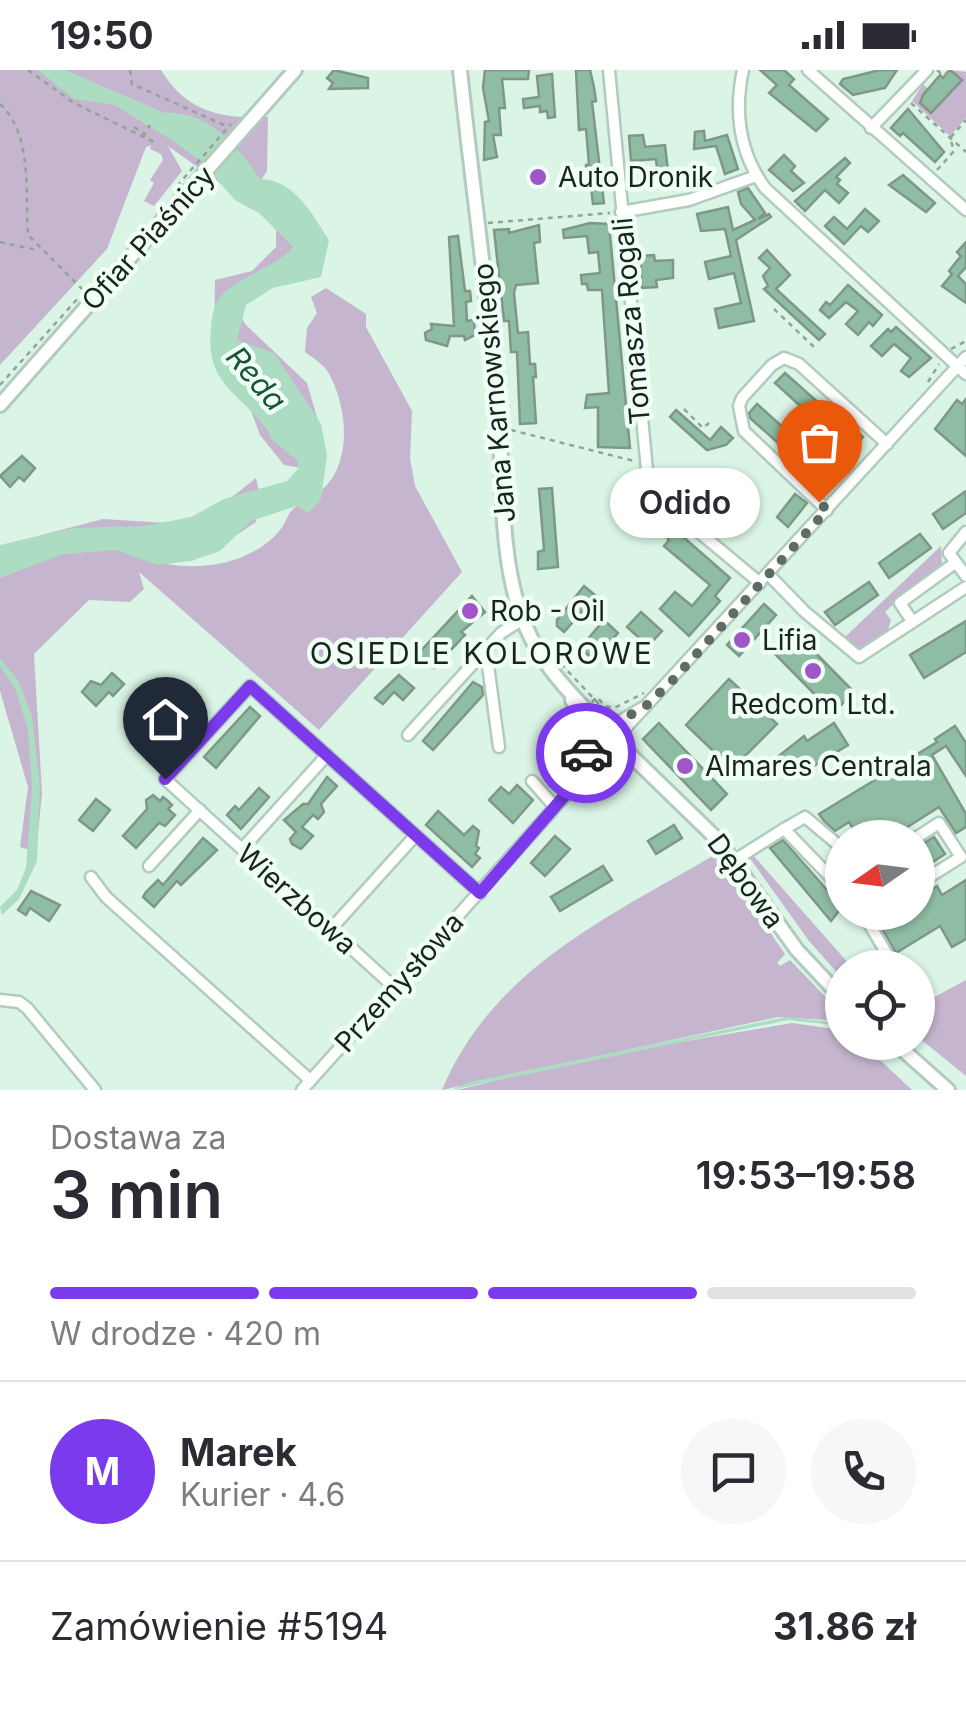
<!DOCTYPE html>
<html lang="pl">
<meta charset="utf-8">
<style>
body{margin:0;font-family:Inter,sans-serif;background:#f7f7f7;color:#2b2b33;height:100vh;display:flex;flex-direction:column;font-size:38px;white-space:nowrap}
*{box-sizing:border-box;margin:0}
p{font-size:32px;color:#7c7c81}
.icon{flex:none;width:55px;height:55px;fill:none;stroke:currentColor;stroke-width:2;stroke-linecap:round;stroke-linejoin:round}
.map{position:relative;height:1020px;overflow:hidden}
.drawer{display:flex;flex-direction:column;background:#fff;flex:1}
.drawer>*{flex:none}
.needle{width:65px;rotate:256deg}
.tools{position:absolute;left:825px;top:750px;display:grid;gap:20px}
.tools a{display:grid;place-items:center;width:110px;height:110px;border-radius:50%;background:#fff;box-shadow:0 2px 8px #0004;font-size:50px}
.pin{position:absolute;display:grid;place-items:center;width:85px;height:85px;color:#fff;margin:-102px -42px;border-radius:50% 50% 50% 0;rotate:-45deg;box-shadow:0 0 10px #0007}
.pin .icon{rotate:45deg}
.courier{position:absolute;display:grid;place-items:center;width:100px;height:100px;margin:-50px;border:8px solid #7c3aed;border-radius:50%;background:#fff;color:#222;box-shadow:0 2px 12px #0007}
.bubble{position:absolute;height:70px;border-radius:35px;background:#fff;box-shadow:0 2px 8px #0004;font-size:32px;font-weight:600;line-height:70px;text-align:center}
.overview em{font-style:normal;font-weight:600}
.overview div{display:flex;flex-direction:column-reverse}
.overview{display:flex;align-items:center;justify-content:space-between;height:170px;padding:0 50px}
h1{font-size:65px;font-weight:600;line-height:75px}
.bar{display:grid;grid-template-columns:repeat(4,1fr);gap:15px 10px;align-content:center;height:120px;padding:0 50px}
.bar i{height:12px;border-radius:8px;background:#e1e1e2}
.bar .selected{background:#7c3aed}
.bar p{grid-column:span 4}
.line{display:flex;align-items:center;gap:25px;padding:0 50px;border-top:2px solid #e1e1e2}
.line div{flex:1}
.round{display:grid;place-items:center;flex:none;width:105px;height:105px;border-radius:52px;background:#f7f7f7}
.status{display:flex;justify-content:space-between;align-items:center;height:70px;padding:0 50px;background:#fff;direction:ltr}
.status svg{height:28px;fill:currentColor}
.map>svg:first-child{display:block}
.green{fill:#c5b5cf}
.water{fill:#acdcc1}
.building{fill:#8fbda3;stroke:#7f9789;stroke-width:2.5}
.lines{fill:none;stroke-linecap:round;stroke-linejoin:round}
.minor-casing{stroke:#b1cbbc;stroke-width:15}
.major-casing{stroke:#b1cbbc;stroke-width:18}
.path{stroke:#90a498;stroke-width:2.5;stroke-dasharray:5 5;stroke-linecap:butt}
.minor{stroke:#fff;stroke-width:10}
.major{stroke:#fff;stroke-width:12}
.done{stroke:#5d6d64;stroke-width:10;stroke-dasharray:0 18}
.route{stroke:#7c3aed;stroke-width:12}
.poi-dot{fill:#a056c8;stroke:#effff5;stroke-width:4}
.labels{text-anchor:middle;stroke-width:9;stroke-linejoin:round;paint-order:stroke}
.poi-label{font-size:28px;fill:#1a241e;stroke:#effff5;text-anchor:start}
.street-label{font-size:28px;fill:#1a241e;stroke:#effff5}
.water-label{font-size:30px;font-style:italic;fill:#1b5339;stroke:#effff5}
.neighbourhood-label{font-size:30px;letter-spacing:2.5px;fill:#1a241e;stroke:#effff5}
</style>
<div class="status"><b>19:50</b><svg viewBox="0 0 49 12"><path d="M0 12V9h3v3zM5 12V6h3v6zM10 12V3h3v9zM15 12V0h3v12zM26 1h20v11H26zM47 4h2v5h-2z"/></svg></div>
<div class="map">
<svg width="966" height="1020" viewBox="0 0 966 1020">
<rect width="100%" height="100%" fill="#daf4e5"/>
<g class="green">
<path d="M0,0H161C187,42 220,49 268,47L267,101L253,122L308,173L230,225L245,254L307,313L320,358L308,399L284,395L260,365L236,301L214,287L215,210L252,201L276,177V153L168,76L182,101L154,136L144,131L154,113L150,110L163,90L161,84L150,79L151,75L146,77L107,179L0,295Z"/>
<path d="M950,0L966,2V48L950,66L912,31L923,14L930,21L923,24L925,27L920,33L932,43L961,10Z"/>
<path d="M326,218L366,244V257L412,341L410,388L415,416L462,502L319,660L139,502L144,519L130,532L89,530L34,584L42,724L36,782L20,777L28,717L0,621V476L103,449L167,453L212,443L256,408L260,426L256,452L217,478L167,494C205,501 254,492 280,460C285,454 287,446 292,440C301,431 315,427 324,418C353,390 347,335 328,302C323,294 313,288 305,282L307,258L317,243L311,227Z"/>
<path d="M941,476L942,497L918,511L885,542L891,550L887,563L862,578L851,575L846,566Z"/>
<path d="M716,784L785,884L777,893L780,896L790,890L842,944V951L778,947L442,1020C493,898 609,847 716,784Z"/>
<path d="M753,785L849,894L842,898V908L809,871L749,787Z"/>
<path d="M966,910V1006L918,967V936Z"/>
<path d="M792,953L842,960V972L862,973L912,1020H457L594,987Z"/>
</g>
<g class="water">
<path d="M38,0H65L165,43C207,40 239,77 260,109C294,109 312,144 329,170L321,207L273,218L246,235L237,270L274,283L321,354L327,385L321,429L308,443L297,436L251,451L220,481L191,491L157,495L117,480L63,484L0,508V475L73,458L145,456L191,447L224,429L287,411L298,399V391L269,367V362C241,323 205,315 211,260C212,243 214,230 228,219C249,203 277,196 293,177L259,143L235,130L202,92L170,69L114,35L74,29Z"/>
<path d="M0,588L18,610L32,646L40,717L37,791L19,829L2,845L0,837L17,820L26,798L32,718L28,660L15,618L0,596Z"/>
<path d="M786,947L840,953L842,956L788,950L451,1020L470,1012Z"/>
</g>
<g class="building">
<path d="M334,0L368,8V18L329,19L333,13L327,8Z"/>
<path d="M485,0H529L528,9H502L505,38H499L501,65H493L497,87L484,90L485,52L489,51L483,18Z"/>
<path d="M576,0H590L594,17L596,31L592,32L604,133L593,134L590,109L587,110L586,95H589L586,59L579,60Z"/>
<path d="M760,0H784L794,9L789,15L828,49L816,61L769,23L777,15Z"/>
<path d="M880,0H897L885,18L853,25L840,14L843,9Z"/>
<path d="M950,0L962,10L931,43L920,33L923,25L940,5L943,8Z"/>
<path d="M552,4L555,47L548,48L547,41L540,42V36L524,38L523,29L539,27L537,6Z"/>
<path d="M908,39L944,82L935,92L903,63L900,66L891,58Z"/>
<path d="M704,61L705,71L727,65L738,99L725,104L716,76L694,79L695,62Z"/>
<path d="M643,65L645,77L665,75L668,101L675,100L676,109L658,108L656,89L631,91L629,66Z"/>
<path d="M784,85L795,96L791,101L804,113L793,121L769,100Z"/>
<path d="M845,88L850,93L836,107L840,110L837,114L848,123L839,133L825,120L805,141L795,131Z"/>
<path d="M903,105L935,133L926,142L889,115Z"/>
<path d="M748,118L765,143L758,149L769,144L771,147L736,170L754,251L719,258L715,239L741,233L734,203L709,209L705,192L731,186L725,159L701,161L697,144L728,137L733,160L755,150L741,134L738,122Z"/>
<path d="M865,139L879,151L868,162L861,156L844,174L825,156L834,147L847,159Z"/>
<path d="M590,153L609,154L630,378L598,377V337L585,338L587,325L609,323L602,220H588L587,214H582L581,205L600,203L598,182L589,183L587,166L564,168L563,160Z"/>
<path d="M539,155L540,172L534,173L538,213L516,215L514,223L518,263L528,262L530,294H535L536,307H533L536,353L520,354L517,282H511L509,251H504L494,160L509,159V163Z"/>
<path d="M458,166L465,221H470L471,231L466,232L467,251L474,250L475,265L465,270L464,266H450L447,276L426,270L425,263L432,259L431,254L454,256L449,167Z"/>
<path d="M966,172V197L958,206L966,214V233L942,216L952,204L949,201L961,186L957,182Z"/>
<path d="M767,180L790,205L776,219L825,264L819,270L764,219L768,216L763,206L770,198L759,188Z"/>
<path d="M654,185L655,191L673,190V208L656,210L657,217L642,218L640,186Z"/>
<path d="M848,215L882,245L873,256L869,252L858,265L846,254L858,241L846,232L829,248L820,240L826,232L830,235Z"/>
<path d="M896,257L931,288L909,307L901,301L911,288L894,274L882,286L871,276L888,259L891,262Z"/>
<path d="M785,303L830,343L820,354L775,313Z"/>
<path d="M966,329V386L935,359L957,330L962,334Z"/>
<path d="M757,334L806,378L796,389L750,348L749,343Z"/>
<path d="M676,340L710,370L721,357L733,368L726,375L707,380L670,347Z"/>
<path d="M851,355L863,367L817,419L805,407Z"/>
<path d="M22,386L35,398L24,411L19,407L10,417L0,406Z"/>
<path d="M552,418L558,497L538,499V482L544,480L539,419Z"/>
<path d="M966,421V443L943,459L933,444Z"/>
<path d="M795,424L807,433L788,457L777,447Z"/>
<path d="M657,444L730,508L715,526L720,531L689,566L660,539L675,522L692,536L710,515L664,476L669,470L651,451Z"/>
<path d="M920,464L931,478L889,508L879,493Z"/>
<path d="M869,512L878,525L835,555L825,542Z"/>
<path d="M584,516L596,526L564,562L557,556V550Z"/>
<path d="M472,526L485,542L461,562L465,565L434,598L418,584Z"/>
<path d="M764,534L776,545L739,586L727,575Z"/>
<path d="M641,542L662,561L648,576L627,557Z"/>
<path d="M604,550L618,563L594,590L580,578Z"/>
<path d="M966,551V582L924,608L910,585Z"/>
<path d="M792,559L854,622L833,643L771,580Z"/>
<path d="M112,603L124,614L113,626L109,622L96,636L82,622L91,611L101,615Z"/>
<path d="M399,605L414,618L403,630L394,622L383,634L375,628Z"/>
<path d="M729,609L777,654L732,699L686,655Z"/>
<path d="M473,612L482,617L483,625L433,680L423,671Z"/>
<path d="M250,637L260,646L216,698L204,687Z"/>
<path d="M659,653L727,724L711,740L643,669Z"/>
<path d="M834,653L848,675L807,700L803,695L785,706L775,689L804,666L807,671Z"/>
<path d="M955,656L966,673V706L946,676L932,685L966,744V757L956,763L939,737L890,768H859L849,752L835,761L824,751L819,744L937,672L935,669Z"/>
<path d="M327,707L337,716L321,734L324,742L318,749L313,745L302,757L313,766L301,779L292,774L290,769L296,762L284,750L303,734H308Z"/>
<path d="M517,715L533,730L513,753L489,730L501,717L509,724Z"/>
<path d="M259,718L269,727L241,759L227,745L235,736L239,740Z"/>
<path d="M153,725L160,731L163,727L168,731L172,735L168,739L175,745L165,756L159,753L136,778L123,766L147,739L146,730Z"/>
<path d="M96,729L110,740L93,761L79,750Z"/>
<path d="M438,741L464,765L473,756L479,761L476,776L479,778L475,784L480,788L472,797L426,755Z"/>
<path d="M674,755L682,768L656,784L648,771Z"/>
<path d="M555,766L570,779L545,806L531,793Z"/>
<path d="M934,767L945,784L918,802V777Z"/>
<path d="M203,768L217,780L181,815L177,811L154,837L143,827L146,822L158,810L163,815Z"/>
<path d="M783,770L842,837L831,851L770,778Z"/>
<path d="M603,796L612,810L560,841L551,827Z"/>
<path d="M966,810V869L952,877L940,856L896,883L878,851L892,842H918V827L937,816L942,825Z"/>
<path d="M31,821L60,835L49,851L30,838L26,845L18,840Z"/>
</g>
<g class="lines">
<g class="minor-casing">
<g id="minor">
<path d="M609,0L647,400L670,438L760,513"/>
<path d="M743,0C734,42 739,82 765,118L966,304"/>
<path d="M808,0L966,140"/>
<path d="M871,58L927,0"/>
<path d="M621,142L689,130L756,106"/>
<path d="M827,440L744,361L739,336L742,328L772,295L784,288L799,294L887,374"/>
<path d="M966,462L949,483L966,506"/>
<path d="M768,504L805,542L859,587L966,517"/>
<path d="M912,551L900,533L955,493"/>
<path d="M482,584L487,588L499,677"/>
<path d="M612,656L642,638"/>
<path d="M408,665L501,563L523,549"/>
<path d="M619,665L966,287"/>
<path d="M576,707L587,679"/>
<path d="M532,711L555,737"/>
<path d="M784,759L805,747L842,778"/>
<path d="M916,768L939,753L961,787L918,814"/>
<path d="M242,779L327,685"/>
<path d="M735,790L784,759L842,819"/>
<path d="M149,796L200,740"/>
<path d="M91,807L106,827L310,1010"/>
<path d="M862,842L887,884"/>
<path d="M330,860L415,766"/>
<path d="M394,917L165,709L250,616L480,823"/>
<path d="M0,930L19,932L27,938L95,1020"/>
<path d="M302,1020L599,688"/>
</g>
</g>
<g class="major-casing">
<g id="major">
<path d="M460,0C472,113 488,226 498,340C504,403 499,475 518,536C533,585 564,618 599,653"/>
<path d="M0,335L295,0"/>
<path d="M572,630L588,660"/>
<circle cx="602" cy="670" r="17"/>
<path d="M619,674L719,771L797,880L842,928"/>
<path d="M894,972L948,1020"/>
</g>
</g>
<g class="path">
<path d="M28,0L74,33L154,72"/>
<path d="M130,0L132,14L224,55"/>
<path d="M937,0L944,6L949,0"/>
<path d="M911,33L966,82"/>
<path d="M0,34C33,64 25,124 28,165L84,221"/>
<path d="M134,57L145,64"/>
<path d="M143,67L150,55"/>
<path d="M937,100L954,81L950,68L966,50"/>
<path d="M177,116L231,54"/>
<path d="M488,153L610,143"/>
<path d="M0,172L37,180"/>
<path d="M774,239L813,276L809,280"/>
<path d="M951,279L966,271"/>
<path d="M928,312L939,294"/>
<path d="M0,315L89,216"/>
<path d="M684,339L703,358L709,353"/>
<path d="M511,360L634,391"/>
<path d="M561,594L599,634"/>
<path d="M592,632L597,627L605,636L614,638L644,623"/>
<path d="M597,636L616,642"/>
<path d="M549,717L572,673L573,656"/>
<path d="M551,718L576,673L577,662"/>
</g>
<use href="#minor" class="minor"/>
<use href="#major" class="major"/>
</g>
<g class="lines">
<path class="done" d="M586,683L585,666L592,656H612L647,635L672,611L827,440L819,432"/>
<path class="route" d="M165,709L250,616L480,823L566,724L586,683"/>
</g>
<g class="poi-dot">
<circle cx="538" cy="107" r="10"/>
<circle cx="470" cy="541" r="10"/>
<circle cx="742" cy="570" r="10"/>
<circle cx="813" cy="601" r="10"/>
<circle cx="685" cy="696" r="10"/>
</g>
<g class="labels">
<g class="poi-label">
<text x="558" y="117">Auto Dronik</text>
<text x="490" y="551">Rob - Oil</text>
<text x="762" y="580">Lifia</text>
<text x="813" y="644" text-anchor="middle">Redcom Ltd.</text>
<text x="705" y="706">Almares Centrala</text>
</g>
<g class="street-label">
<text transform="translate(148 168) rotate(-48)" y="10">Ofiar Piaśnicy</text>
<text transform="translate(631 251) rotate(-95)" y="10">Tomasza Rogali</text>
<text transform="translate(494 323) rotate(-95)" y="10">Jana Karnowskiego</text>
<text transform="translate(746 811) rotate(54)" y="10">Dębowa</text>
<text transform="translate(297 829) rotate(42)" y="10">Wierzbowa</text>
<text transform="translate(399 912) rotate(-48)" y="10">Przemysłowa</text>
</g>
<g class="water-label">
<text transform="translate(256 309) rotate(49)" y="10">Reda</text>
</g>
<g class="neighbourhood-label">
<text x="482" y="594">OSIEDLE KOLOROWE</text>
</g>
</g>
</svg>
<div class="tools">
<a><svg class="needle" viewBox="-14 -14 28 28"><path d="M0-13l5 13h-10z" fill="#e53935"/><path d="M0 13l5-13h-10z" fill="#7c7c81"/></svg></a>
<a><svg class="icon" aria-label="locate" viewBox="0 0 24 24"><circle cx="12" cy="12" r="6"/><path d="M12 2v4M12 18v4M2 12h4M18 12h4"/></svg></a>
</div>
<div class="pin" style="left:819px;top:432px;background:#ea580c"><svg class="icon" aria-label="bag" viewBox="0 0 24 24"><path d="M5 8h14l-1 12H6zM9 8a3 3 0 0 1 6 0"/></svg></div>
<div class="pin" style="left:165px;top:709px;background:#1f2937"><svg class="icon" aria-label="home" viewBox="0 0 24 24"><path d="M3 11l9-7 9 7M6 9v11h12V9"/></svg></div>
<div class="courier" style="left:586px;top:683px"><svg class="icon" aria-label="car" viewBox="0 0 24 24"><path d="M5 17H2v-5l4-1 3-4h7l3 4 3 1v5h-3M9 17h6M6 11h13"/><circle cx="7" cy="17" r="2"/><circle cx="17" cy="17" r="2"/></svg></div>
<div class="bubble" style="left:610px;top:398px;width:150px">Odido</div>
</div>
<section class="drawer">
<div class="overview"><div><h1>3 min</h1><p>Dostawa za</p></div><em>19:53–19:58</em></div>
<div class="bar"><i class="selected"></i><i class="selected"></i><i class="selected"></i><i></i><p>W drodze · 420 m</p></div>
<div class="line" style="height:180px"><b class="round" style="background:#7c3aed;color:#fff">M</b><div><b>Marek</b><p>Kurier · 4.6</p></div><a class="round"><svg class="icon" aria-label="chat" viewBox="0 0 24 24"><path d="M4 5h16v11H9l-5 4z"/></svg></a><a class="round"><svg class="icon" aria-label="phone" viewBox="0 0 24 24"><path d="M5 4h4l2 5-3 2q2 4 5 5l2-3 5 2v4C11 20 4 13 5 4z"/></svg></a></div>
<div class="line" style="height:130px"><div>Zamówienie #5194</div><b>31.86 zł</b></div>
</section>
